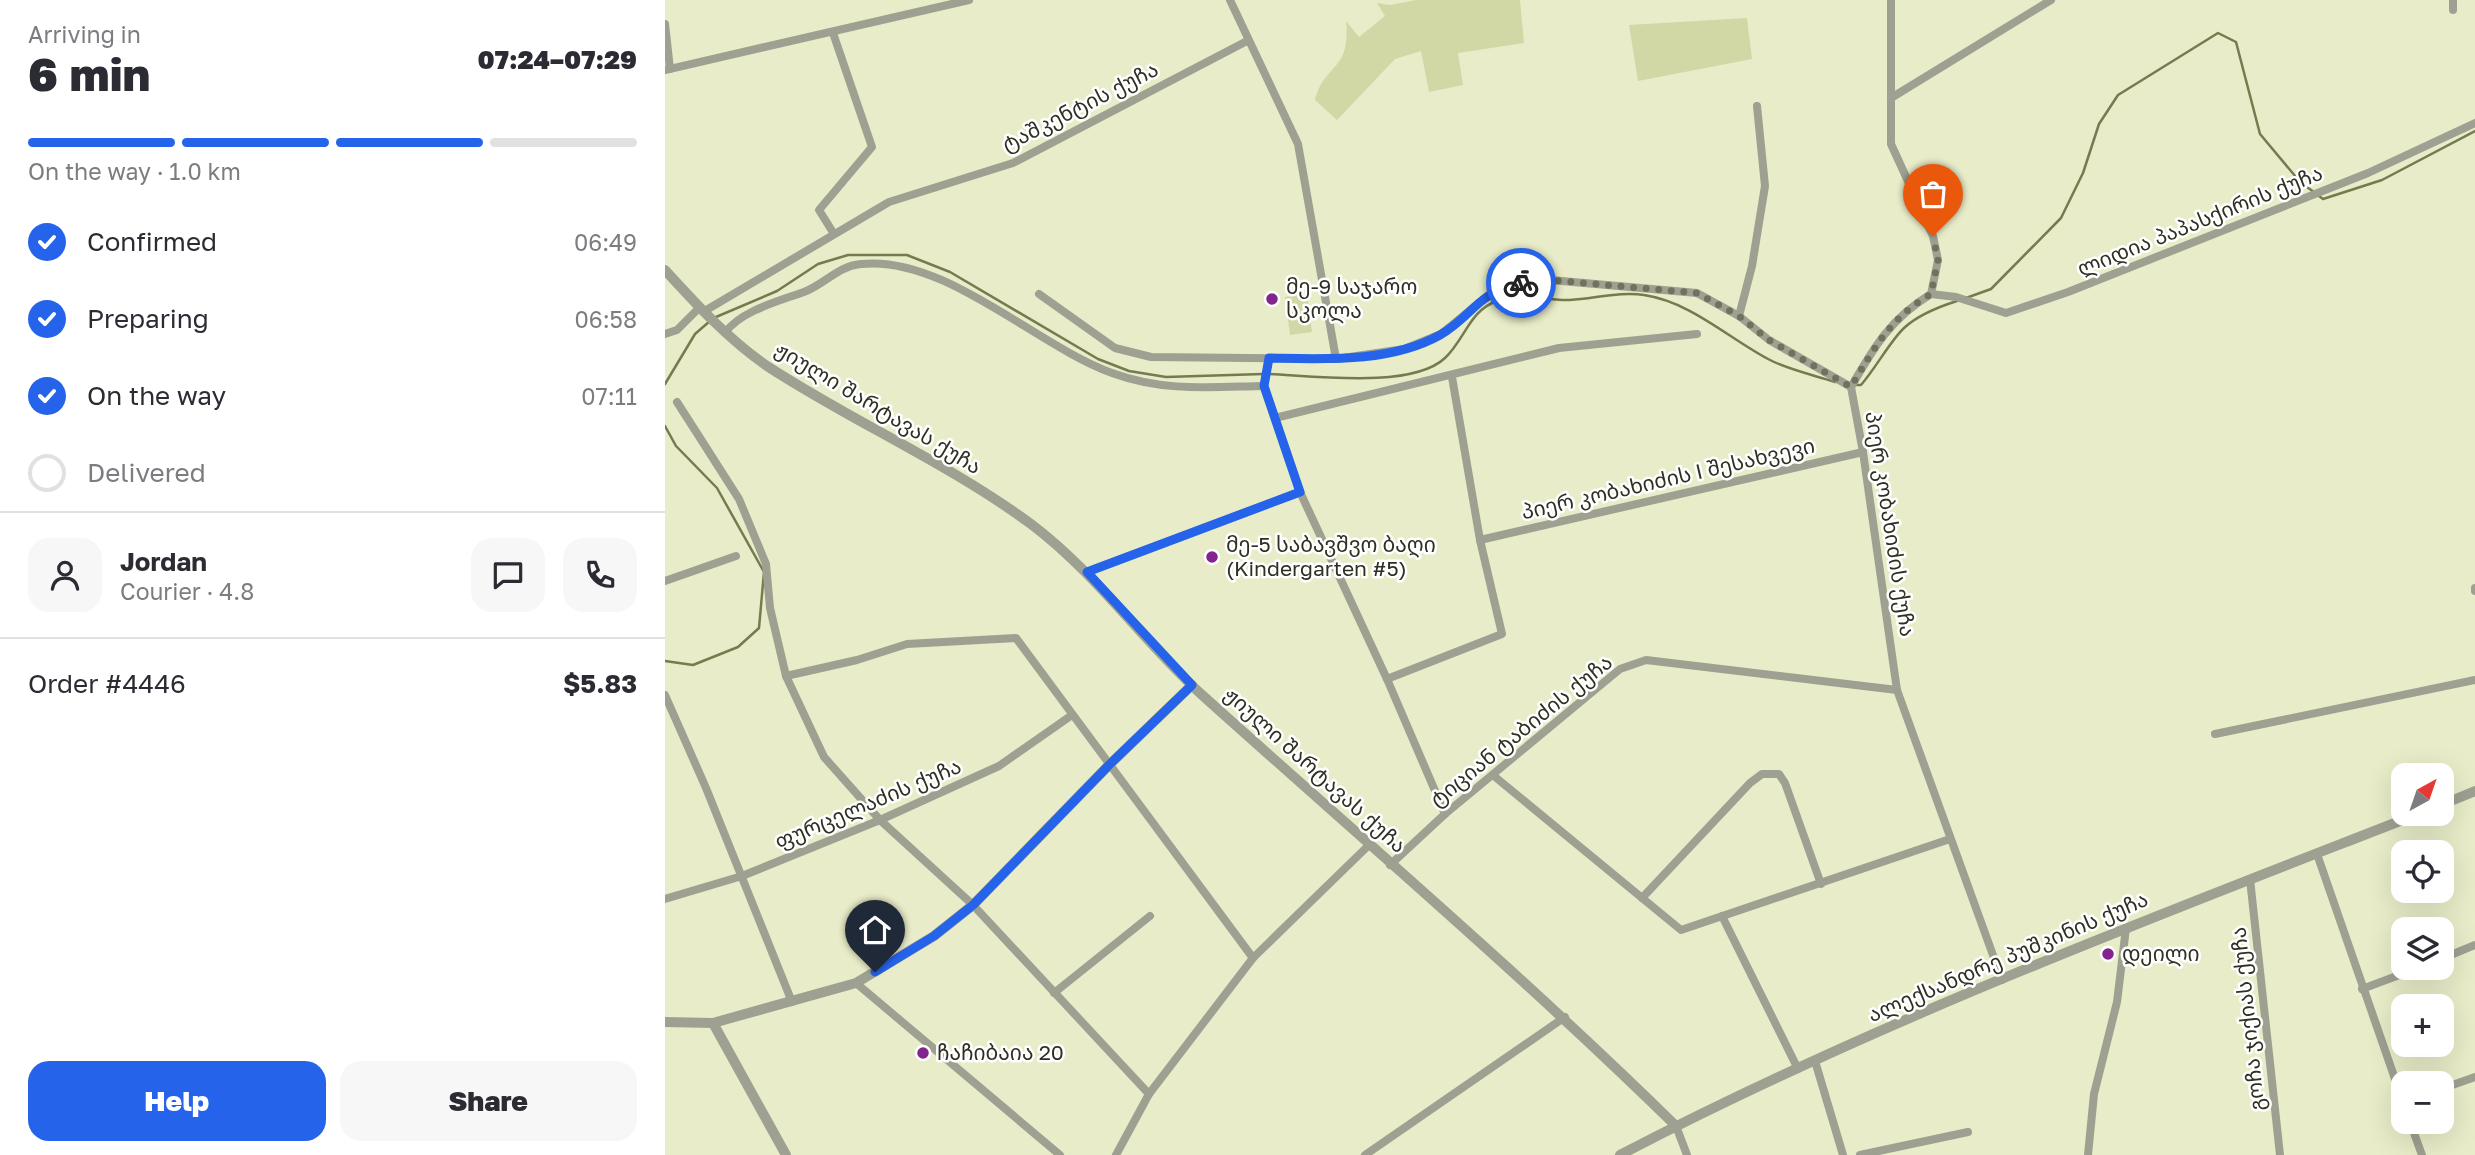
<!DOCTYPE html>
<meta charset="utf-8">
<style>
body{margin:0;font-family:"Golos Text","Noto Sans Georgian",sans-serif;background:#f7f7f7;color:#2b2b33;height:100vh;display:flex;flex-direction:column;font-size:26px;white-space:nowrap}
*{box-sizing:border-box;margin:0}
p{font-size:23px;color:#7c7c81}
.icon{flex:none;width:38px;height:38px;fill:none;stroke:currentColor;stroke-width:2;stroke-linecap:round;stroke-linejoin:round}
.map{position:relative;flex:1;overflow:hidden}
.drawer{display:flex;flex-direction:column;background:#fff;width:665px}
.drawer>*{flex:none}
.needle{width:46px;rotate:40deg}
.controls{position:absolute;left:1726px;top:763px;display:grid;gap:14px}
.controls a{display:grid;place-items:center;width:63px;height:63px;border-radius:14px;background:#fff;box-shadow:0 7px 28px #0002;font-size:35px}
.pin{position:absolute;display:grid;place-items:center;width:60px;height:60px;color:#fff;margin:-72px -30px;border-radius:50% 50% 50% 0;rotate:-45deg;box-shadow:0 0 7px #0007}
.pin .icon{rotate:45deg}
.courier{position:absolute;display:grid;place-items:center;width:70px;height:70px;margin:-35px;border:5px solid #2563eb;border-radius:50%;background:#fff;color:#222;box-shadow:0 2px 9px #0007}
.headline em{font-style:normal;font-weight:800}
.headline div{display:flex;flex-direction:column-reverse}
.headline{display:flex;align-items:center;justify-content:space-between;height:119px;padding:0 28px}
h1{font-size:46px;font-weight:800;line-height:52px}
.bar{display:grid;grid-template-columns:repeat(4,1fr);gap:10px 7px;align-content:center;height:84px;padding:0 28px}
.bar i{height:9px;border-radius:5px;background:#e1e1e2}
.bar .active{background:#2563eb}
.bar p{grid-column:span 4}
.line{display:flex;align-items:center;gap:18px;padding:0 28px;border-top:2px solid #e1e1e2}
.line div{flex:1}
.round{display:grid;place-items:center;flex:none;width:74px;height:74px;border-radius:21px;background:#f7f7f7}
ol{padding:0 28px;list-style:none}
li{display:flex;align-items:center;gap:21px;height:77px}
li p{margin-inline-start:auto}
li .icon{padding:7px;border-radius:50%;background:#2563eb;color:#fff;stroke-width:4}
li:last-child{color:#7c7c81}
li i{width:38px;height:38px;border:4px solid #e1e1e2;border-radius:50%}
.primary-button{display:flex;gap:14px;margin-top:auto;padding:14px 28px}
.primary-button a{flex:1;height:80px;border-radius:21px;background:#2563eb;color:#fff;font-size:28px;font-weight:800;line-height:80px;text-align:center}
.primary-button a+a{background:#f7f7f7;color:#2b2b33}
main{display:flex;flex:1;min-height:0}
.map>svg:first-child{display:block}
.green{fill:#d2d7a6}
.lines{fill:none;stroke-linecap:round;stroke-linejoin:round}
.stream{stroke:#767a4f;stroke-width:2.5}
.minor{stroke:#9ea091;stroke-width:8}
.tertiary{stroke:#9ea091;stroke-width:10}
.done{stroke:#70725d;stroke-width:7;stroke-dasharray:0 12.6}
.route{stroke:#2563eb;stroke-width:9}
.poi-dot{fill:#82238e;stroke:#fff;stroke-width:2.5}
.labels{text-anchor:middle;stroke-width:5;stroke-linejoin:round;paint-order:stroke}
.street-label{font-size:21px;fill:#2f3023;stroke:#fff}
.poi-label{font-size:21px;fill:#2f3023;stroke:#fff;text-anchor:start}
</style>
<main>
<section class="drawer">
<div class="headline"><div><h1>6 min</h1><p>Arriving in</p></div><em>07:24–07:29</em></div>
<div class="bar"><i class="active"></i><i class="active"></i><i class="active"></i><i></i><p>On the way · 1.0 km</p></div>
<ol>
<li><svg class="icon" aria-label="check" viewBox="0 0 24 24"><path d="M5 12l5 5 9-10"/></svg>Confirmed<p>06:49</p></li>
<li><svg class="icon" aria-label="check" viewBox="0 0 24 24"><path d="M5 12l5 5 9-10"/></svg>Preparing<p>06:58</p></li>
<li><svg class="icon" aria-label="check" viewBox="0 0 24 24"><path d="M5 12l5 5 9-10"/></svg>On the way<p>07:11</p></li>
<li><i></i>Delivered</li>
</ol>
<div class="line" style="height:126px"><a class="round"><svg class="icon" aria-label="person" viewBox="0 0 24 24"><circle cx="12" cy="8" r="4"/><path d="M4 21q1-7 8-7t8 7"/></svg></a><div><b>Jordan</b><p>Courier · 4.8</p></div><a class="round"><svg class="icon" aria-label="chat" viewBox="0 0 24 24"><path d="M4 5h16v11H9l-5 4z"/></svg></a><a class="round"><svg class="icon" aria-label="phone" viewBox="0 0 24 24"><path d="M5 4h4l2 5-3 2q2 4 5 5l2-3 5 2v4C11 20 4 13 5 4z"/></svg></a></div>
<div class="line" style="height:91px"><div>Order #4446</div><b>$5.83</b></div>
<div class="primary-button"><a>Help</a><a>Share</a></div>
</section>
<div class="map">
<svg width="1810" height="1155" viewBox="0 0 1810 1155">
<rect width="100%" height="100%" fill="#e8ecc8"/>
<g class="green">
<path d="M751,0H855L859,43L793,53L798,85L764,92L756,51L730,59L672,120L650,100C660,62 686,72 681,21L694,37L720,16L712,3L725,5Z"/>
<path d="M1082,18L1087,59L973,81L964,25Z"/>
<path d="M642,294L647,332L625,335L620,297Z"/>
</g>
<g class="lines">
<g class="stream">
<path d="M1654,196L1658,199L1717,180L1810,131"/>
<path d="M1301,298L1326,289L1396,218L1418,173L1434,124L1453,95L1553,33L1571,42L1595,134L1636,183L1649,192"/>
<path d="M51,317L112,291L153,264L183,255H242L285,272L433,359L464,371L501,377L598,374"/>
<path d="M604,374C649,376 747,389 780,358C800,339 805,310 832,301C864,290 876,301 905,300C928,299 956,291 979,295C1026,302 1063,338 1105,360C1124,370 1149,375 1170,382"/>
<path d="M0,384L30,334L45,321"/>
<path d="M1190,385H1196C1210,369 1226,340 1239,328C1253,315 1273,307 1292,301"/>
<path d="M0,426L11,446L52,488L99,572L94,628L73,647L28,665L0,661"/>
</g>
<g class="minor">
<path d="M565,0L633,144L671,359"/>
<path d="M1788,10V0"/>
<path d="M0,24L5,69"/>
<path d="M168,33L207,147L154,210L169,234"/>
<path d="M0,70L304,0"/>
<path d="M1226,98L1386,0"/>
<path d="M374,294L450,348L486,357L671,359L739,349L776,334L832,288L874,279L1032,293L1074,316L1104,340L1186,387"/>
<path d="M1266,294L1291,297L1341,313L1403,292L1703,173L1810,123"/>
<path d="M38,312L224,202L348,163L582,41"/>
<path d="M1074,316L1087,266L1100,186L1092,106"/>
<path d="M60,333C75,311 114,301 139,292C160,284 173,266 196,264C280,255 370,345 447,373C499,392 545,387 599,386"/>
<path d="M0,334L12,330L34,308"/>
<path d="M604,358L599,386L635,492L722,679L780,814"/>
<path d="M1186,387L1198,452L1232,690L1337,980"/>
<path d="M1186,387C1209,347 1226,318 1266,294L1273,260L1268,236L1226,144V0"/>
<path d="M12,402L74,499L101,564L105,608L121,676L159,757L215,820L308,905L484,1094"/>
<path d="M610,418L894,348L1032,334"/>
<path d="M815,540L1198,452"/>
<path d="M422,572L635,492"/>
<path d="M0,581L71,556"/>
<path d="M1810,588V591"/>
<path d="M121,676L192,660L242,644L351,638L588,958"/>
<path d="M722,679L837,634L815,540L787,377"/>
<path d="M0,695L41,788L127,1002"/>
<path d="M1550,734L1810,680"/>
<path d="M829,776L1016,930L1285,839"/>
<path d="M1652,854L1738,1102"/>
<path d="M725,865L780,814L955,669L981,660L1232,690"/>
<path d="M1585,879L1615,1155"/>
<path d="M977,898L1085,783L1097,774H1114L1120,783L1156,884"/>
<path d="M0,899L77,876L215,820L334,766L407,715"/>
<path d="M1057,916L1133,1069"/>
<path d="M1776,959L1810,945"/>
<path d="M191,983L395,1155"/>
<path d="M1697,989L1753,968"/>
<path d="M389,993L485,916"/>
<path d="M1150,1061L1178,1155"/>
<path d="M1776,1089L1810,1077"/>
<path d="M1745,1122L1757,1155"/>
<path d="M1011,1126L1022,1155"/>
<path d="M451,1155L484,1094L588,958L704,845"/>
<path d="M700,1155L900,1017"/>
<path d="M1195,1155L1303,1132"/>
<path d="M1423,1155L1429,1094L1452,1002L1461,928"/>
</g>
<g class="tertiary">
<path d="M0,270C32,305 63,339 102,366C188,422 283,463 366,524C431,573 477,640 536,694C695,837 858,976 1011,1126"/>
<path d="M1776,805L1810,791"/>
<path d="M0,1022L48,1023L191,983L269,936L308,905L444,765L527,685"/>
<path d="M48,1023L121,1155"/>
<path d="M955,1155C1212,1021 1484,919 1753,814"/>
</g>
</g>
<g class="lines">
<path class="done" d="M856,283L874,279L1032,293L1074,316L1104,340L1186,387C1209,348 1226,317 1266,294L1273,260L1268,236"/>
<path class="route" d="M210,972L269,936L308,905L444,765L527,685L422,572L635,492L599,386L604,358C659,359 725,363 775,335C808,316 811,293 856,283"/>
</g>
<g class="poi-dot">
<circle cx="607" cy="299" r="7"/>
<circle cx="547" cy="557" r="7"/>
<circle cx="1443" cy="954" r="7"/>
<circle cx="258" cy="1053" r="7"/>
</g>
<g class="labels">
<g class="street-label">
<text transform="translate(415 107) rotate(-27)" y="7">ტაშკენტის ქუჩა</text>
<text transform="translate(1535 221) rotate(-22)" y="7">ლიდია პაპასქირის ქუჩა</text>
<text transform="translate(213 408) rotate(31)" y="7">ჟიული შარტავას ქუჩა</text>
<text transform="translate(1003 479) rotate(-13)" y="7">პიერ კობახიძის I შესახვევი</text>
<text transform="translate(1225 524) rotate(81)" y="7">პიერ კობახიძის ქუჩა</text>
<text transform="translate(856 731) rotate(-39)" y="7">ტიციან ტაბიძის ქუჩა</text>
<text transform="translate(650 770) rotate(42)" y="7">ჟიული შარტავას ქუჩა</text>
<text transform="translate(203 804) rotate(-23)" y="7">ფურცელაძის ქუჩა</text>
<text transform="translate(1343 957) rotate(-23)" y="7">ალექსანდრე პუშკინის ქუჩა</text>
<text transform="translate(1583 1019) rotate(-96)" y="7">გოჩა ჯიქიას ქუჩა</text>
</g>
<g class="poi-label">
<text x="621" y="294">მე-9 საჯარო<tspan x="621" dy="24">სკოლა</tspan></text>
<text x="561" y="552">მე-5 საბავშვო ბაღი<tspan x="561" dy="24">(Kindergarten #5)</tspan></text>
<text x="1457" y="961">დეილი</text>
<text x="272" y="1060">ჩაჩიბაია 20</text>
</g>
</g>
</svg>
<div class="controls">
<a><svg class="needle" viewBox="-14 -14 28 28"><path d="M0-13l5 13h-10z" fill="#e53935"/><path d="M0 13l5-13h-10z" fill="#7c7c81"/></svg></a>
<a><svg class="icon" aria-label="locate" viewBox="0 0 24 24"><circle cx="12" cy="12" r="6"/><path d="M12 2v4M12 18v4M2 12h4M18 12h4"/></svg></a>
<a><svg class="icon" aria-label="layers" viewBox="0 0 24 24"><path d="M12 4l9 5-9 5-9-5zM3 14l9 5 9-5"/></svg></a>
<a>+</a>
<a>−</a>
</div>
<div class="pin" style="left:1268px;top:236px;background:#ea580c"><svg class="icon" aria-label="bag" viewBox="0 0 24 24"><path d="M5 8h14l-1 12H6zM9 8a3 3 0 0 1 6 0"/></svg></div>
<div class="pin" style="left:210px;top:972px;background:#1f2937"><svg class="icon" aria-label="home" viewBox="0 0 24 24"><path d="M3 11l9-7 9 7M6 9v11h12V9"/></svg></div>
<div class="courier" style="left:856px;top:283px"><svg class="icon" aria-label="bike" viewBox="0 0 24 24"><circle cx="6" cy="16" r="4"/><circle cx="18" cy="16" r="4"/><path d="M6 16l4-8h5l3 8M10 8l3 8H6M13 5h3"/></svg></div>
</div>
</main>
